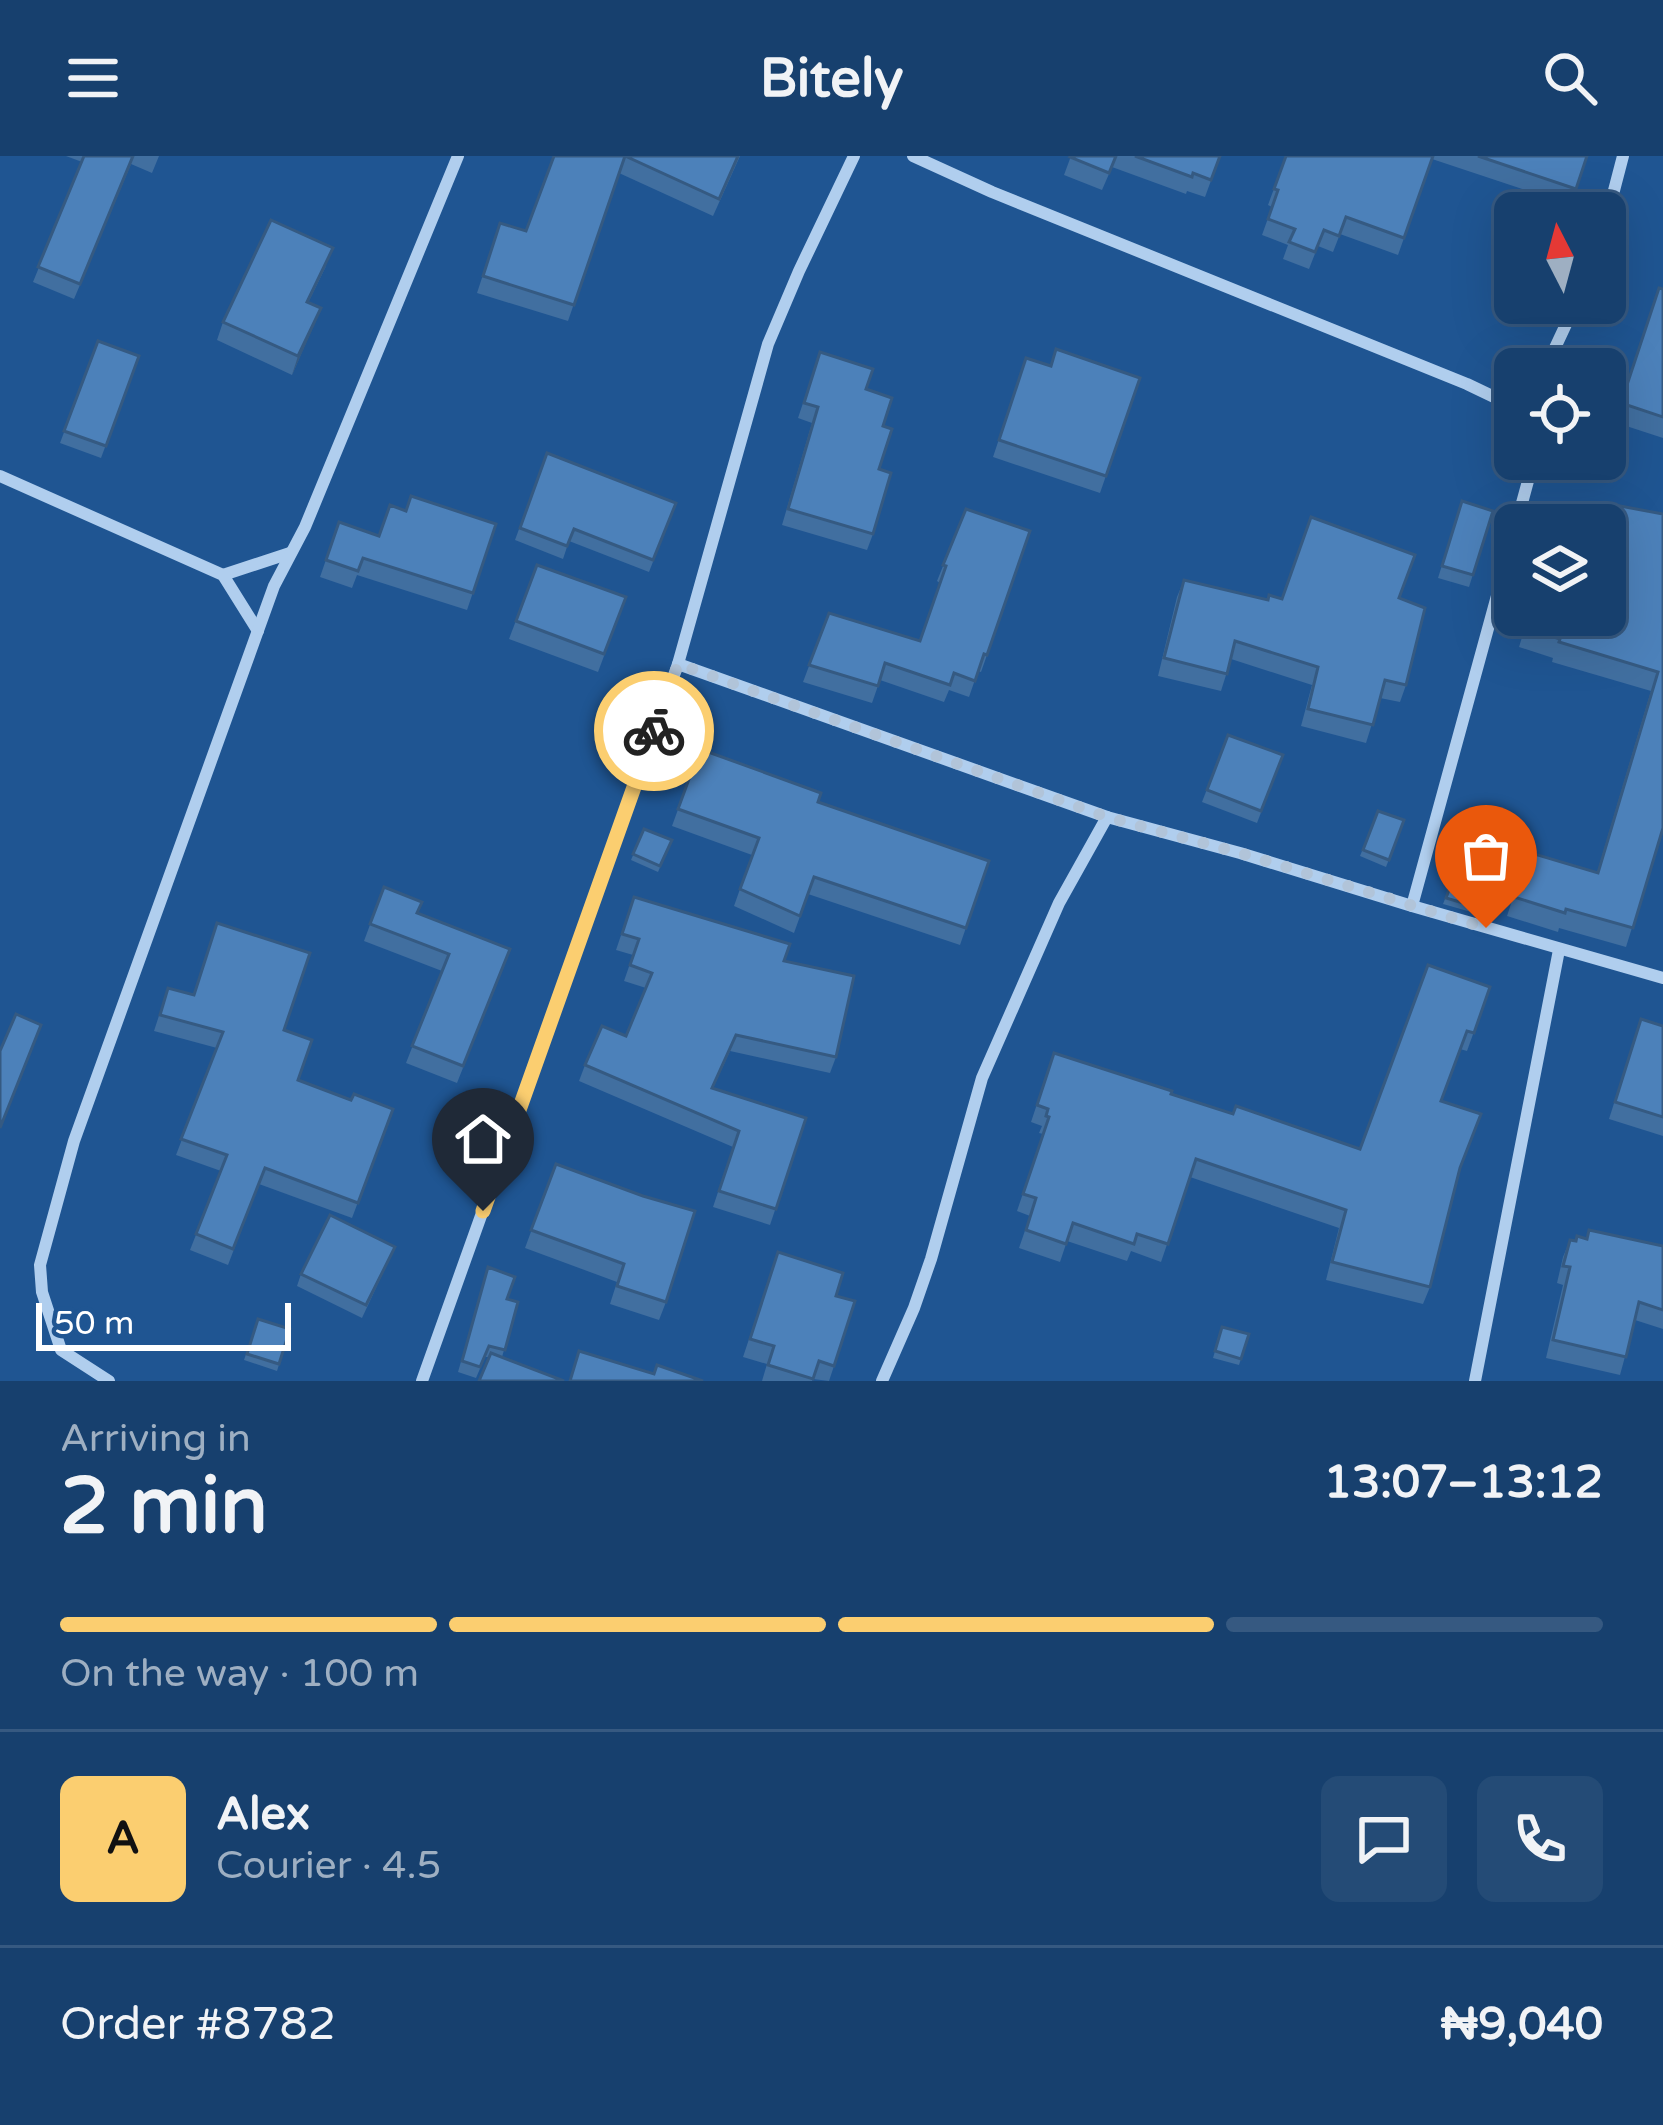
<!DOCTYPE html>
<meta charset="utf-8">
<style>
body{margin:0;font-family:"Varela Round",sans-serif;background:#244b76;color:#f1f3f6;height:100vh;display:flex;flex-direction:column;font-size:45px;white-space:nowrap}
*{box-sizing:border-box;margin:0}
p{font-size:39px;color:#9eafc2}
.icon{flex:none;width:66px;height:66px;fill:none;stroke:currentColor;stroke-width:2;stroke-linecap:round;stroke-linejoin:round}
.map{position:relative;height:1225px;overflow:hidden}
.sheet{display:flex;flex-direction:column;background:#17406e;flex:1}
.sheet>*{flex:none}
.needle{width:78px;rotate:354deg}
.tools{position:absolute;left:1494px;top:36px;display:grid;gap:24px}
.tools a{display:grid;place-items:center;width:132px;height:132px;border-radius:18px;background:#17406e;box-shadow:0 12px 48px #0002,0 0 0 3px #365981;font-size:60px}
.scale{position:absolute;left:36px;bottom:30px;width:255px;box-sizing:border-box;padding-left:12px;border:6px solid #fff;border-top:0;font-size:33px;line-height:42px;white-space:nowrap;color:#fff;-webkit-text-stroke:9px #1f5592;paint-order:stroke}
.pin{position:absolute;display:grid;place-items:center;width:102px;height:102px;color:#fff;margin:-123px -51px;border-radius:50% 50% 50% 0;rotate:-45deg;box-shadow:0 0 12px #0007}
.pin .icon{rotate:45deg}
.courier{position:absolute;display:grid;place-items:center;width:120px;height:120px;margin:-60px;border:9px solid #fbce70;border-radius:50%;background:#fff;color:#222;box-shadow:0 3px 15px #0007}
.headline em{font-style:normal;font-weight:800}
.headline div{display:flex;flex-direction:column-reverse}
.headline{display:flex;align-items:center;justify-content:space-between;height:204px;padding:0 60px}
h1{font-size:78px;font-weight:800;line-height:90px}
.bar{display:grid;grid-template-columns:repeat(4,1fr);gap:18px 12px;align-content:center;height:144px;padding:0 60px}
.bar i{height:15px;border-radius:9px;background:#365981}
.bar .selected{background:#fbce70}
.bar p{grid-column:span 4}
.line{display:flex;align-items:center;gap:30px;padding:0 60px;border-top:3px solid #365981}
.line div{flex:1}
.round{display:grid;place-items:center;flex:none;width:126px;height:126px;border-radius:18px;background:#244b76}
header{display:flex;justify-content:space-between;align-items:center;height:156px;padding:0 60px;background:#17406e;font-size:54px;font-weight:800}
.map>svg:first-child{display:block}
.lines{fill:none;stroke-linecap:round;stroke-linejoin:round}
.street{stroke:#b0ceee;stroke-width:12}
.wall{fill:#416fa0}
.shaded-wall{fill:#355a82}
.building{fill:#4c81ba;stroke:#355a82;stroke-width:3}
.done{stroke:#b1c4d9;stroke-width:12;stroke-dasharray:0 21.6}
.route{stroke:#fbce70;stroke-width:15}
</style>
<header><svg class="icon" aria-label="menu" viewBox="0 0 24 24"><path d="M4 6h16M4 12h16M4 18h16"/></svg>Bitely<svg class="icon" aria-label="search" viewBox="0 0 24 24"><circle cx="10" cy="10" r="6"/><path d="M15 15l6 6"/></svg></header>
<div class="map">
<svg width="1663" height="1225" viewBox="0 0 1663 1225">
<rect width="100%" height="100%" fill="#1f5592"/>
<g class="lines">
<g class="street">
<path d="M913,0L992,36L1467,228L1515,251"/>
<path d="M1605,69L1623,0"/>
<path d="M1552,213L1554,194L1576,147"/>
<path d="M0,320L223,419L258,475"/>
<path d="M1516,369L1534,303"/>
<path d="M223,419L290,397"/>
<path d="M678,508L1107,661"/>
<path d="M1412,750L1515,374"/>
<path d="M109,1225L61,1194L42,1136L40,1109L74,985L274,430L305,371L458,0"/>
<path d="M422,1225L678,508L768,188L799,115L854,0"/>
<path d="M882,1225L914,1152L931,1103L982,922L1059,747L1107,661L1240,697L1412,750L1663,822"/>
<path d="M1475,1225L1559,794"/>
</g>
</g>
<g class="wall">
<path d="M66,0H159L152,17L131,8L74,143L33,126L82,6Z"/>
<path d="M554,0H740L713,60L619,17L568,165L477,137L500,67L526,75Z"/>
<path d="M1071,0H1220L1205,41L1187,35L1186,38L1112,11L1102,34L1064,19Z"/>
<path d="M1286,0H1587L1570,49L1432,3L1398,99L1340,78L1333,96L1318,90L1309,113L1283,103L1288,89L1262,79L1272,51L1268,49Z"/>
<path d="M326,110L308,147L321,152L292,219L217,184L223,166Z"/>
<path d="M1659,132L1663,133V282L1614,266Z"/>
<path d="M98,185L139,200L101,302L60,287Z"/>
<path d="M820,196L866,233L883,270L873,378L867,394L782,369L812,267L798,262Z"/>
<path d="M1026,202L1050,209L1140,222L1100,337L993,301Z"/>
<path d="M547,297L676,347L649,416L569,385L563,403L515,384Z"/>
<path d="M1462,345L1493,355L1469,431L1438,422Z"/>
<path d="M1604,347L1663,358V672L1626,791L1559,772L1558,776L1507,760L1528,696L1597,717L1651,535L1552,506L1553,502L1519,491L1529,459H1605L1597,368Z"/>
<path d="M966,353L987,499L981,516L978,515L969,541L949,534L944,546L880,524L872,547L803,526L829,457L920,485L940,427L937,425Z"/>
<path d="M406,355L496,368L467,454L357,419L352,432L320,421L339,366L379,380Z"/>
<path d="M537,409L626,441L598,516L509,483Z"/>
<path d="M1184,424L1268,444L1399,442L1406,529L1400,546L1380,542L1366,587L1301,570L1312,529L1231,503L1221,535L1158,520L1177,441Z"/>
<path d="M1228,579L1283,599L1257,667L1202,646Z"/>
<path d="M700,593L818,646L989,705L960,789L808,738L794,777L734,750L752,699L672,670Z"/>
<path d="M1378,655L1404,664L1386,711L1360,700Z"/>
<path d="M644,673L672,684L658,716L631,704Z"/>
<path d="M1456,715L1482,726L1471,756L1443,748Z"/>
<path d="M384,731L417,757L510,793L457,927L406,907L442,815L364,785Z"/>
<path d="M634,741L784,805L836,901L830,917L730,895L713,932L806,962L770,1069L713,1051L733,991L579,925L585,909L626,880L646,832L624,825L633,799L616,794Z"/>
<path d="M1490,831L1467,895L1460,893L1441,945L1460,1015L1430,1131L1423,1148L1326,1124L1339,1072L1190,1021L1161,1106L1131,1095L1127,1105L1067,1085L1060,1106L1019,1092L1030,1060L1017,1055L1043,978L1039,977L1042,970L1031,966L1054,897L1233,958L1360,993Z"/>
<path d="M168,832L284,874L298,924L351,944L393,953L352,1062L259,1028L228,1109L190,1094L221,1015L176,999L217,892L154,875Z"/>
<path d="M1663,870V980L1609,963L1635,881Z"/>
<path d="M556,1008L666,1146L659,1164L610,1148L617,1126L525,1092Z"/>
<path d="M1586,1083L1663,1090V1173L1635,1164L1620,1219L1546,1202L1563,1129L1557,1127L1563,1101L1570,1084L1576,1085Z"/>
<path d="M395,1091L362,1162L297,1130L301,1118Z"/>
<path d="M778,1096L836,1140L834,1210L829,1225L813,1223L812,1225H762L767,1208L743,1201Z"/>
<path d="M488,1111L507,1143L518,1146L502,1201H485L476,1222L458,1216Z"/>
<path d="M258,1163L290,1173L277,1215L244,1204Z"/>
<path d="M1222,1171L1249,1178L1239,1209L1213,1202Z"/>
</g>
<path class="shaded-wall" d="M321,152L314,170L292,219L298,200Z"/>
<g class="building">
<path d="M84,0H133L80,128L38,111Z"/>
<path d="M554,0H625L574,149L483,120L500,67L526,75Z"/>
<path d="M625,0H738L719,43Z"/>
<path d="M1071,0H1116L1109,17L1070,1Z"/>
<path d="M1135,0H1220L1211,24L1193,17L1192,21Z"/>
<path d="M1286,0H1433L1404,82L1346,61L1339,80L1324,74L1315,96L1289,86L1295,73L1268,63L1278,34L1274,33Z"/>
<path d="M1478,0H1587L1576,33Z"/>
<path d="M271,64L333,92L307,146L321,152L298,200L223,166Z"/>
<path d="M1659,132L1663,133V261L1621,247Z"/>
<path d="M98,185L139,200L106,290L64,275Z"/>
<path d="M1056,193L1140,222L1106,320L999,284L1026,202L1051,210Z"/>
<path d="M820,196L873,213L866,233L892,242L883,270L892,273L879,313L891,317L873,378L788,353L818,251L804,247Z"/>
<path d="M547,297L676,347L653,404L574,373L567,390L520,372Z"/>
<path d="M411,340L496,368L473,437L363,402L358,415L326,404L339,366L379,380L390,349L406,355Z"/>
<path d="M1462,345L1493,355L1473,419L1442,410Z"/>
<path d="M1604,347L1663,358V672L1633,772L1566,753L1565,757L1514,741L1528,696L1598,717L1658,516L1559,486L1560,483L1526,472L1530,459H1605V369H1600Z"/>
<path d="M966,353L1030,375L987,499L984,498L975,525L954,517L950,529L885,507L878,530L809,509L829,457L920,485L946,410L943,409Z"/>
<path d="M1311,361L1415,399L1399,442L1425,452L1406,529L1385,524L1373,569L1308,553L1318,511L1235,485L1227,518L1164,502L1184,424L1268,444L1269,439L1282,443Z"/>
<path d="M537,409L626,441L604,498L516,465Z"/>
<path d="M1228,579L1283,599L1261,655L1207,634Z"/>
<path d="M700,593L821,637L818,646L989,705L966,772L814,721L800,760L740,733L759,682L678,653Z"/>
<path d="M1378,655L1404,664L1389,704L1363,694Z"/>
<path d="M644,673L672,684L660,710L633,698Z"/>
<path d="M1456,715L1482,726L1473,750L1446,742Z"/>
<path d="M384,731L422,746L417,757L510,793L463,910L412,890L449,798L370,768Z"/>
<path d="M634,741L790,788L784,805L854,820L836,901L736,879L712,932L806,962L776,1053L719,1035L739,975L585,909L602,870L626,880L652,817L630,809L639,783L622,778Z"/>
<path d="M217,767L310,797L284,874L312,884L298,924L351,944L354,938L393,953L358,1047L265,1012L233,1093L196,1078L227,999L181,983L223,876L160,859L168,832L194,839Z"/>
<path d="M1428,809L1490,831L1474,877L1467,875L1441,945L1481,958L1460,1012L1430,1131L1332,1106L1346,1054L1196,1003L1168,1088L1137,1078L1134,1088L1073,1067L1066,1088L1026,1074L1036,1042L1023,1038L1049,961L1046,960L1048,953L1037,949L1054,897L1172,935L1171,938L1233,958L1236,950L1360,993Z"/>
<path d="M16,858L41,869L0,972V895Z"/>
<path d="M1641,863L1663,870V961L1615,946Z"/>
<path d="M556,1008L643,1040L695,1055L666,1146L617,1130L624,1108L531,1074Z"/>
<path d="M330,1059L395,1091L366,1149L301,1118Z"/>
<path d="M1589,1074L1663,1090V1154L1639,1146L1626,1201L1553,1184L1570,1111L1563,1110L1570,1084L1576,1085L1577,1080L1587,1083Z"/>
<path d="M778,1096L843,1117L836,1140L855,1145L834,1210L819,1205L813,1223L768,1209L774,1190L750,1183Z"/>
<path d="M488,1111L515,1121L507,1143L518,1146L505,1194L489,1190L480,1211L462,1205Z"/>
<path d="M258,1163L290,1173L279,1208L247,1198Z"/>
<path d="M1222,1171L1249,1178L1241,1203L1215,1195Z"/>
<path d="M579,1195L654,1218L657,1209L703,1225H570Z"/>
<path d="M491,1197L564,1225H479Z"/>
</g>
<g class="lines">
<path class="done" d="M654,575L678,508L1107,661L1240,697L1486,772"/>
<path class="route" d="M483,1055L654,575"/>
</g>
</svg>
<div class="tools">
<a><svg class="needle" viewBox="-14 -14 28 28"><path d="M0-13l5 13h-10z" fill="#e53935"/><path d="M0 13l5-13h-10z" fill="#9eafc2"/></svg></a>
<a><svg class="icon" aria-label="locate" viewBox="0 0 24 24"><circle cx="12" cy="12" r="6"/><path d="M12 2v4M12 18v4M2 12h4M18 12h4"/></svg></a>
<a><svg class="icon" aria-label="layers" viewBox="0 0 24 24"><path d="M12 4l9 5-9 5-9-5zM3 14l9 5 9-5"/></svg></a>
</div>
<div class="scale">50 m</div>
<div class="pin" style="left:1486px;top:772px;background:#ea580c"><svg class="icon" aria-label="bag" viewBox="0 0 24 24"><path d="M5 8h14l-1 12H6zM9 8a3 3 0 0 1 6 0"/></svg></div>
<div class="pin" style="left:483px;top:1055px;background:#1f2937"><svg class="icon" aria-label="home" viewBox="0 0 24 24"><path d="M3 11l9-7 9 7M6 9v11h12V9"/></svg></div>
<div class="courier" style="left:654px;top:575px"><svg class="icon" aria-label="bike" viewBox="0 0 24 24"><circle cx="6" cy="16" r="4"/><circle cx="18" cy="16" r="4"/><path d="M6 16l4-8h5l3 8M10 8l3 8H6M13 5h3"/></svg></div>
</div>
<section class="sheet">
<div class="headline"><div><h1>2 min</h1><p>Arriving in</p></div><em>13:07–13:12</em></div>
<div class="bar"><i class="selected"></i><i class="selected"></i><i class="selected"></i><i></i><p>On the way · 100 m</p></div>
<div class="line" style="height:216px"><b class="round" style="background:#fbce70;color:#111">A</b><div><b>Alex</b><p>Courier · 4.5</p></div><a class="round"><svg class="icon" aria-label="chat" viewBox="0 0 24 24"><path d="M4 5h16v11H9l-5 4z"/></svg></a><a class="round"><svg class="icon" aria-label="phone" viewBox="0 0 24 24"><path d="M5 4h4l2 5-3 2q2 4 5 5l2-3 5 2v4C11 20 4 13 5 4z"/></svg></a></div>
<div class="line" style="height:156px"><div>Order #8782</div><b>₦9,040</b></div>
</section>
